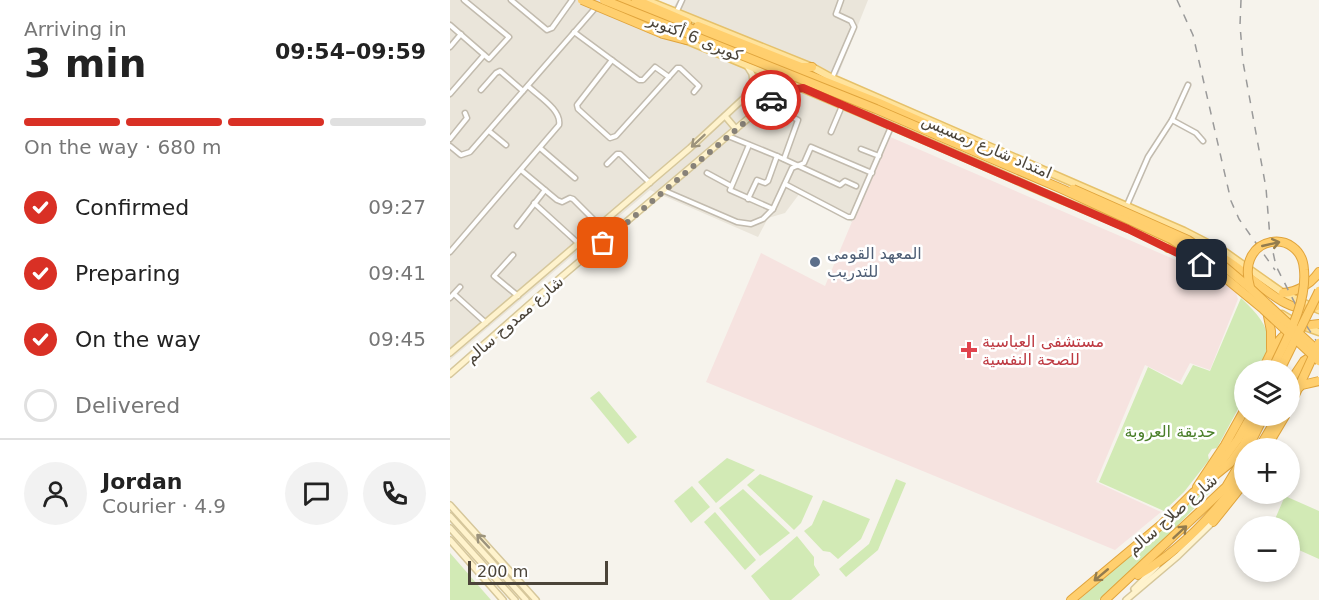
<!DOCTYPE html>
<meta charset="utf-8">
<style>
body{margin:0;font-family:"DejaVu Sans","Noto Sans Arabic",sans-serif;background:#f2f2f2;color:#222;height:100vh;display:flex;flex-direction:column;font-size:22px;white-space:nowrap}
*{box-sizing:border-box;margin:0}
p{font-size:20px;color:#767676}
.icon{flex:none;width:33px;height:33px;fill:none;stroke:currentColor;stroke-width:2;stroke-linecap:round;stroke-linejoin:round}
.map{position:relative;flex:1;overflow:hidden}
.drawer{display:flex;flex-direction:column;background:#fff;width:450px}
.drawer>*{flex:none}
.tools{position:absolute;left:784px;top:360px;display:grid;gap:12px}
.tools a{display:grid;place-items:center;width:66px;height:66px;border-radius:50%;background:#fff;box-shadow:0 3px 9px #0003;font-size:30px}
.scale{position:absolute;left:18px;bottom:15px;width:140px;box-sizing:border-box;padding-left:6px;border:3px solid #4b4439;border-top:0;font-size:16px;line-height:21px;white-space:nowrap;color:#4b4439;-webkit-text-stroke:4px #fff;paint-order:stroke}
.pin{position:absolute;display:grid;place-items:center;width:51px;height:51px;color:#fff;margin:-26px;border-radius:12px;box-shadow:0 3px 9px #0006}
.courier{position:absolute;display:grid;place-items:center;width:60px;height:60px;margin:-30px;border:4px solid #d93025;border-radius:50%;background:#fff;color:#222;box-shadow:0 2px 8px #0007}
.head em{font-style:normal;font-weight:700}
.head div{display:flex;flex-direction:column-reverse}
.head{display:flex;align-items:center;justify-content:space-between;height:102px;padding:0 24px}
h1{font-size:39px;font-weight:700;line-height:45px}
.bar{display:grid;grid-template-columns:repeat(4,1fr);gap:9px 6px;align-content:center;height:72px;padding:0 24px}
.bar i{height:8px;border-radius:4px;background:#e0e0e0}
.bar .active{background:#d93025}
.bar p{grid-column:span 4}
.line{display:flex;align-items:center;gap:15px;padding:0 24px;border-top:2px solid #e0e0e0}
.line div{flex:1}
.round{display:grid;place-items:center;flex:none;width:63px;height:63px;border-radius:32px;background:#f2f2f2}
ol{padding:0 24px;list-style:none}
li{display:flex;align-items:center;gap:18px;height:66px}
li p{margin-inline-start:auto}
li .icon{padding:6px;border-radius:50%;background:#d93025;color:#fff;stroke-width:4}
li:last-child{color:#767676}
li i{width:33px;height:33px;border:3px solid #e0e0e0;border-radius:50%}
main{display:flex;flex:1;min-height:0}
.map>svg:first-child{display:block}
.residential{fill:#eae5da}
.medical{fill:#f6e3e0}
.green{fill:#d2eab5}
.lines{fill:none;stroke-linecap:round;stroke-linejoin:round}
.street-casing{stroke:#c2bbae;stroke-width:7}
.secondary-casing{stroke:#d6c79b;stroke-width:8}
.primary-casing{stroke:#e6c16a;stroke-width:9}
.highway-casing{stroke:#e0a43c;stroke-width:10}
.street{stroke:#fff;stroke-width:4}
.secondary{stroke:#fff3cd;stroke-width:5}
.primary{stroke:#ffe39c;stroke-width:6}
.highway{stroke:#ffcf6e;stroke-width:8}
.rail{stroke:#9a9a9a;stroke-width:1.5;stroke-dasharray:8 8;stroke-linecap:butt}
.highway-bridge-casing{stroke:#e0a43c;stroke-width:10;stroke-linecap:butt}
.highway-bridge{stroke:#ffcf6e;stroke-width:8}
.oneway{stroke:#9c937c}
.oneway2{stroke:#937c4e}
.done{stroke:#878178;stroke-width:6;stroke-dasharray:0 10.8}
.route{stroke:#d93025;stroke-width:8}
.service-dot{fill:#5c6f8a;stroke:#fff;stroke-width:2}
.health-dot{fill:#e0444e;stroke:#fff;stroke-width:2}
.labels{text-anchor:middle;stroke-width:5;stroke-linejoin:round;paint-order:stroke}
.street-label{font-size:16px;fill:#4b4439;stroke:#fff}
.service-label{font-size:16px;fill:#4e5e75;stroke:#fff;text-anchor:start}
.health-label{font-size:16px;fill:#be3a42;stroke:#fff;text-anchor:start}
.park-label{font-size:16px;fill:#4a7f2a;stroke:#fff}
</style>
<main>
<section class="drawer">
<div class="head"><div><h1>3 min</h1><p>Arriving in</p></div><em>09:54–09:59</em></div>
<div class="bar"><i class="active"></i><i class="active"></i><i class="active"></i><i></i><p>On the way · 680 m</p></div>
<ol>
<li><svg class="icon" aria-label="check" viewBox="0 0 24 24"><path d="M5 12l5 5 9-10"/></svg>Confirmed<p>09:27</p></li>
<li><svg class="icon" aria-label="check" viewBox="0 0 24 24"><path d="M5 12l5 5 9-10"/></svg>Preparing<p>09:41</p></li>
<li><svg class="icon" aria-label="check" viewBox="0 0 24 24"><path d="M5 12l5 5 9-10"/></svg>On the way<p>09:45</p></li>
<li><i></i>Delivered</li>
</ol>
<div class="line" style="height:108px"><a class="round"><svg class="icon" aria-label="person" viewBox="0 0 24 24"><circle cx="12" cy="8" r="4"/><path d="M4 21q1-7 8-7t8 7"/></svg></a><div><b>Jordan</b><p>Courier · 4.9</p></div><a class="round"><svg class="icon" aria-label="chat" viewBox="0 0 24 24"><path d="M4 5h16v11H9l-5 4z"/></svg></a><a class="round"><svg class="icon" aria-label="phone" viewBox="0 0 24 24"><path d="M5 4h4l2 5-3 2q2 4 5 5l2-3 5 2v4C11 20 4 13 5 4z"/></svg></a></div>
</section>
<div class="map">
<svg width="869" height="600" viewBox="0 0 869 600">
<rect width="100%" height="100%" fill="#f6f3ec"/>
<g class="residential">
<path d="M0,0H161L447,116L402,222L350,193L335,213L318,218L308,237L200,190L0,360Z"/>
<path d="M228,0H418L388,75L222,10Z"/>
</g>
<path class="medical" d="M438,136L770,279L786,293L788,299L760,370L740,363L730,382L695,365L646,482L711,512L665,550L256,382L311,253L375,286Z"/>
<g class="green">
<path d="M791,298C817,323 827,337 808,370H795V396L767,448L762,449L758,455L759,460L734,492L714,511L649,482L698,367L732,385L743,365L760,371Z"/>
<path d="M149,391L187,437L178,444L140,398Z"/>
<path d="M277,458L305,470L266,503L248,482Z"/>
<path d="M310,474L363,496L351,523L344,530L297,485Z"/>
<path d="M446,479L456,483L428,550L396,577L389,569L419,544Z"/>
<path d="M765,480H767L766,486L679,575L649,600H629Z"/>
<path d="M242,486L260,507L241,523L224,501Z"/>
<path d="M293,489L340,533L310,556L269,508Z"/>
<path d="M835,496L869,511V559L840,546V526H822Z"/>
<path d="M373,500L420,519L411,539L388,559L380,552L373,551L354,531L362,525Z"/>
<path d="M265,512L306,560L295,570L254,522Z"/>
<path d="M347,536L364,557V565L370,575L341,600H320L301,576Z"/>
<path d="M0,553L41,600H0Z"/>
</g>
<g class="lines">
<g class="street-casing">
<g id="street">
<path d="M61,0L97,30L102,28L122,0"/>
<path d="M226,13L232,0"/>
<path d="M0,25L39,59L59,37L14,0"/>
<path d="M124,32L189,80H193L205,67L219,77"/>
<path d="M0,47L11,34"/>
<path d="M162,60L127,105L128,109L160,138L166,136L227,68H230L249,86L244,92"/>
<path d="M382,78L404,27L401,21L386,14L391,0"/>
<path d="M31,90L46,73L50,71L73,91"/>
<path d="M0,94L34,55"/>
<path d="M331,111L348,120L334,159"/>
<path d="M722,120L738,85"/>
<path d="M39,131L56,145"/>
<path d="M381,132L392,106"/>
<path d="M278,136L327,156L390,185L395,181L406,186"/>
<path d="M0,139L17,118L15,113"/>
<path d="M299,145L280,190L323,209"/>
<path d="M0,146L11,155L20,152L147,6"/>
<path d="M90,148L125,178"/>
<path d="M411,149L429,156"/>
<path d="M157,164L167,154H170L200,183"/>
<path d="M71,170L107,200L112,202L120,198L123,199L149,225"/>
<path d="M257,173L281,186"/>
<path d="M335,184L398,217H402L441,127"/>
<path d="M215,191L287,222L301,224L313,219L323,209L342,168L354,163L361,147L422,173"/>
<path d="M298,199L307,180L315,183L318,181L327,156"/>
<path d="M84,203L128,243"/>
<path d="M677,205L698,157L722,120L746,133L753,141"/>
<path d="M67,226L95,190"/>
<path d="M0,252L109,125C112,110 88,96 78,86"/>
<path d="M63,255L44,276L68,296"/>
<path d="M4,294L36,323"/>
<path d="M0,298L10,287"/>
</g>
</g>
<g class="secondary-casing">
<g id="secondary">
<path d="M275,116L286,129"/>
<path d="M0,353L240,148L294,98L303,82L302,74L297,66"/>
<path d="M0,374L90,295L328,93L350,88"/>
<path d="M0,505L86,600"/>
<path d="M0,516L76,600"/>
<path d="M0,528L65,600"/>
<path d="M0,540L53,600"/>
<path d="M684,589L707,566"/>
<path d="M676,600L728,556L763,522"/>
</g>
</g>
<g class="primary-casing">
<g id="primary">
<path d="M196,0L362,67L382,78L734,231L775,252L833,293L869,310"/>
<path d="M233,39C352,88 471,138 588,190C645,215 713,239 765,273"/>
<path d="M832,314L852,326L869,332"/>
</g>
</g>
<g class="highway-casing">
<g id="highway">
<path d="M169,0L429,103L499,134"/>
<path d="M186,0L237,22"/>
<path d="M248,26L351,67H362"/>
<path d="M213,34L236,40"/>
<path d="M718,248C735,249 754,249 769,256C797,268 838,323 869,305"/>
<path d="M833,293C847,292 861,284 869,272"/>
<path d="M817,311L821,331V349"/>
<path d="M813,370C825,340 834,327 869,324"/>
<path d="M840,382L854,361L866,353"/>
<path d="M798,448L814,416"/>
<path d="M809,448L828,416"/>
<path d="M816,448L835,416"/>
<path d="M764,472L788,439L801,416"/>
<path d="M747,487L775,445L795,409"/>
<path d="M763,522L795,482"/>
<path d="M688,575C731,551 767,511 795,472"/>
<path d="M621,600L712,524L743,493L780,463L794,444L808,416"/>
<path d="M655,600L776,487L795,455"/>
</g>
</g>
<use href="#street" class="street"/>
<use href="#secondary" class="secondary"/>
<use href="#primary" class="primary"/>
<use href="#highway" class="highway"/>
<g class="rail">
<path d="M727,0L743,35L781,201L789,219L825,270"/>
<path d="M791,0L790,25L793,62L816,188L820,238L826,266L856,325L869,345"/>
</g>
<g class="highway-bridge-casing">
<g id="highway-bridge">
<path d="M132,0L213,34"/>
<path d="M154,0L426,109L612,189L721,239L757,263L813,309L869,361"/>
<path d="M499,134L568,165"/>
<path d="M623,189L738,240L763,257L801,289L869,352"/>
<path d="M800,287C785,233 852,227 854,270C857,305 836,339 822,370"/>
<path d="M830,370L869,291"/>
<path d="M840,395L852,385L869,381"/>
<path d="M840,406L869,343"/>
</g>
</g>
<use href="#highway-bridge" class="highway-bridge"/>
</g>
<defs><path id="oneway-shaft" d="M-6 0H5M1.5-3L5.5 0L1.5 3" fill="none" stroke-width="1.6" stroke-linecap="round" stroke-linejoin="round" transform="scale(1.5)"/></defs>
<g class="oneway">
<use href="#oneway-shaft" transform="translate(248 141) rotate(137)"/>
<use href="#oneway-shaft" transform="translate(33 541) rotate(-133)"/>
</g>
<g class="oneway2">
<use href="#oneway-shaft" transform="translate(821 244) rotate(-13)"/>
<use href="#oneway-shaft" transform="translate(730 532) rotate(-43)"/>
<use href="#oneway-shaft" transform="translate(651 575) rotate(140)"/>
</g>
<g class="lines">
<path class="done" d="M153,243L321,100"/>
<path class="route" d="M321,100L333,91L353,88L678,229L752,265"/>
</g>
<circle class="service-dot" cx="365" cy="262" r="6"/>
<path class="health-dot" d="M516 341h6v6h6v6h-6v6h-6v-6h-6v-6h6z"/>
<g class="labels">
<g class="street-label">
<text transform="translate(245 37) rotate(22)" y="6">كوبرى 6 أكتوبر</text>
<text transform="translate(537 146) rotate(23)" y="6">امتداد شارع رمسيس</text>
<text transform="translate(64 319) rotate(-41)" y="6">شارع ممدوح سالم</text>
<text transform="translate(722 514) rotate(-41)" y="6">شارع صلاح سالم</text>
</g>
<g class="service-label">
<text x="377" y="259">المعهد القومى<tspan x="377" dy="18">للتدريب</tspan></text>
</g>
<g class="health-label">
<text x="532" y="347">مستشفى العباسية<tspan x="532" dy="18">للصحة النفسية</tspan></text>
</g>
<g class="park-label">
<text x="720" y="437">حديقة العروبة</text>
</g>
</g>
</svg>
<div class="tools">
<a><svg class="icon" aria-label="layers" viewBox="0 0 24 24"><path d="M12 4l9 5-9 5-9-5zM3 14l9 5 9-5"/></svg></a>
<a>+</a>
<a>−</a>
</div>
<div class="scale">200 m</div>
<div class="pin" style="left:153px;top:243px;background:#ea580c"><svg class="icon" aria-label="bag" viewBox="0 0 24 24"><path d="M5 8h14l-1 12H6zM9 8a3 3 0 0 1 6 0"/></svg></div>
<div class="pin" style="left:752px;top:265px;background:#1f2937"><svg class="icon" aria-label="home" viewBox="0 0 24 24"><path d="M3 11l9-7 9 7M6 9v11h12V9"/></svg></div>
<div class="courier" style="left:321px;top:100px"><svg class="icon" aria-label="car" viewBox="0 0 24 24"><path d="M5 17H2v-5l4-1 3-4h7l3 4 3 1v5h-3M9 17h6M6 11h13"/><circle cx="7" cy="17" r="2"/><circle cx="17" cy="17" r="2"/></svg></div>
</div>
</main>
